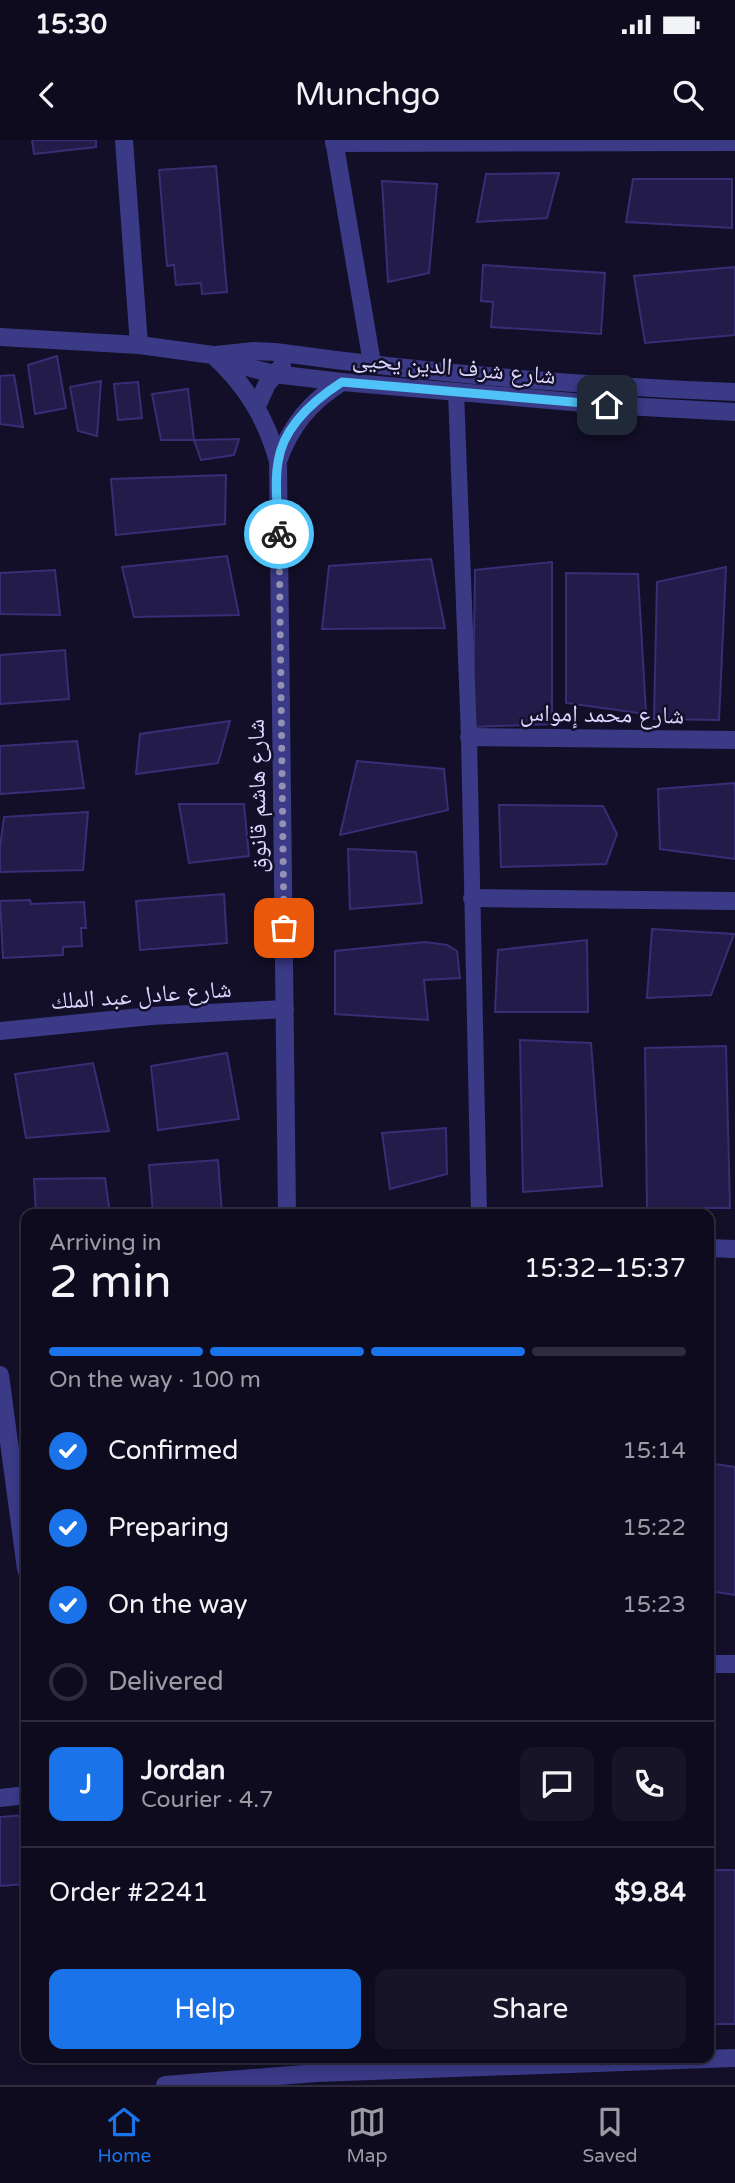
<!DOCTYPE html>
<meta charset="utf-8">
<style>
body{margin:0;font-family:"Varela Round","Noto Naskh Arabic",sans-serif;background:#171427;color:#f1f3f6;height:100vh;display:flex;flex-direction:column;font-size:26px;white-space:nowrap}
*{box-sizing:border-box;margin:0}
p{font-size:23px;color:#9b9ba4}
.icon{flex:none;width:38px;height:38px;fill:none;stroke:currentColor;stroke-width:2;stroke-linecap:round;stroke-linejoin:round}
.map{position:relative;flex:1;overflow:hidden}
.drawer{position:absolute;left:21px;top:1069px;width:693px;height:854px;display:flex;flex-direction:column;background:#0e0b1e;border-radius:14px;box-shadow:0 4px 10px #0003,0 0 0 2px #2e2b3c}
.drawer>*{flex:none}
.pin{position:absolute;display:grid;place-items:center;width:60px;height:60px;color:#fff;margin:-30px;border-radius:14px;box-shadow:0 4px 10px #0006}
.courier{position:absolute;display:grid;place-items:center;width:70px;height:70px;margin:-35px;border:5px solid #4fc3f7;border-radius:50%;background:#fff;color:#222;box-shadow:0 2px 9px #0007}
.head em{font-style:normal;font-weight:600}
.head div{display:flex;flex-direction:column-reverse}
.head{display:flex;align-items:center;justify-content:space-between;height:119px;padding:0 28px}
h1{font-size:46px;font-weight:600;line-height:52px}
.bar{display:grid;grid-template-columns:repeat(4,1fr);gap:10px 7px;align-content:center;height:84px;padding:0 28px}
.bar i{height:9px;border-radius:5px;background:#2e2b3c}
.bar .selected{background:#1a73e8}
.bar p{grid-column:span 4}
.line{display:flex;align-items:center;gap:18px;padding:0 28px;border-top:2px solid #2e2b3c}
.line div{flex:1}
.round{display:grid;place-items:center;flex:none;width:74px;height:74px;border-radius:14px;background:#171427}
ol{padding:0 28px;list-style:none}
li{display:flex;align-items:center;gap:21px;height:77px}
li p{margin-inline-start:auto}
li .icon{padding:7px;border-radius:50%;background:#1a73e8;color:#fff;stroke-width:4}
li:last-child{color:#9b9ba4}
li i{width:38px;height:38px;border:4px solid #2e2b3c;border-radius:50%}
.primary-button{display:flex;gap:14px;margin-top:auto;padding:14px 28px}
.primary-button a{flex:1;height:80px;border-radius:14px;background:#1a73e8;color:#fff;font-size:28px;font-weight:600;line-height:80px;text-align:center}
.primary-button a+a{background:#171427;color:#f1f3f6}
.status{display:flex;justify-content:space-between;align-items:center;height:49px;padding:0 35px;background:#0e0b1e;direction:ltr}
.status svg{height:19px;fill:currentColor}
header{display:flex;justify-content:space-between;align-items:center;height:91px;padding:0 28px;background:#0e0b1e;font-size:32px;font-weight:600}
.tab-bar{display:flex;justify-content:space-around;align-items:center;height:98px;border-top:2px solid #2e2b3c;background:#0e0b1e;font-size:19px;color:#9b9ba4}
.tab-bar a{display:grid;justify-items:center;gap:4px}
.tab-bar .selected{color:#1a73e8}
.map>svg:first-child{display:block}
.building{fill:#231b49;stroke:#392d75;stroke-width:2}
.lines{fill:none;stroke-linecap:round;stroke-linejoin:round}
.service{stroke:#3a3a87;stroke-width:16}
.minor{stroke:#3a3a87;stroke-width:18}
.done{stroke:#9490b4;stroke-width:7;stroke-dasharray:0 12.6}
.route{stroke:#4fc3f7;stroke-width:9}
.labels{text-anchor:middle;stroke-width:5;stroke-linejoin:round;paint-order:stroke}
.street-label{font-size:24px;fill:#dad6ff;stroke:#130f28}
</style>
<div class="status"><b>15:30</b><svg viewBox="0 0 49 12"><path d="M0 12V9h3v3zM5 12V6h3v6zM10 12V3h3v9zM15 12V0h3v12zM26 1h20v11H26zM47 4h2v5h-2z"/></svg></div>
<header><svg class="icon" aria-label="back" viewBox="0 0 24 24"><path d="M15 5l-7 7 7 7"/></svg>Munchgo<svg class="icon" aria-label="search" viewBox="0 0 24 24"><circle cx="10" cy="10" r="6"/><path d="M15 15l6 6"/></svg></header>
<div class="map">
<svg width="735" height="1945" viewBox="0 0 735 1945">
<rect width="100%" height="100%" fill="#130f28"/>
<g class="building">
<path d="M32,0H96V7L34,14Z"/>
<path d="M216,26L227,152L202,154L201,143L176,145L174,125L167,126L159,30Z"/>
<path d="M559,33L547,78L477,82L486,34Z"/>
<path d="M633,39H732V88L626,82Z"/>
<path d="M382,41L437,44L429,133L388,142Z"/>
<path d="M483,125L605,133L601,194L491,187L493,162L481,161Z"/>
<path d="M735,127V195L645,203L634,136Z"/>
<path d="M57,216L66,268L35,274L28,225Z"/>
<path d="M14,235L23,287L0,284V236Z"/>
<path d="M101,241L97,296L78,291L70,247Z"/>
<path d="M138,242L142,278L118,280L114,244Z"/>
<path d="M188,249L194,300H161L152,254Z"/>
<path d="M239,299L234,315L201,320L194,300Z"/>
<path d="M226,335L225,384L116,395L111,339Z"/>
<path d="M227,416L239,475L134,477L122,427Z"/>
<path d="M431,419L445,488L322,489L329,426Z"/>
<path d="M552,422V584L473,587L475,430Z"/>
<path d="M726,427L719,580L654,579L657,442Z"/>
<path d="M55,430L60,475L0,474V433Z"/>
<path d="M566,433L638,434L646,574L566,563Z"/>
<path d="M65,510L69,559L0,564V515Z"/>
<path d="M230,581L218,623L136,634L140,594Z"/>
<path d="M77,601L84,648L0,654V606Z"/>
<path d="M357,621L444,629L448,670L340,695Z"/>
<path d="M735,643V719L660,709L658,649Z"/>
<path d="M179,664H244L249,716L189,723Z"/>
<path d="M499,665L603,666L617,694L606,724L501,727Z"/>
<path d="M88,672L83,730L0,732V707L4,677Z"/>
<path d="M348,709L416,712L422,763L350,769Z"/>
<path d="M224,754L227,803L140,810L136,761Z"/>
<path d="M30,760L31,764L84,762L86,788H81L82,806L63,807V815L3,818L0,761Z"/>
<path d="M652,789L734,794L711,855L647,858Z"/>
<path d="M587,800L588,872H495L498,810Z"/>
<path d="M425,802L447,805L457,811L460,838L424,840L428,880L335,874V811Z"/>
<path d="M520,900L591,903L602,1046L523,1052Z"/>
<path d="M726,906L730,1068H647L645,908Z"/>
<path d="M227,913L239,979L158,990L151,926Z"/>
<path d="M93,923L109,991L26,998L15,934Z"/>
<path d="M446,988L447,1034L390,1049L382,993Z"/>
<path d="M218,1020L222,1074H153L149,1025Z"/>
<path d="M105,1038L110,1074H36L34,1039Z"/>
<path d="M709,1323L735,1327V1455L709,1451Z"/>
<path d="M26,1675V1744L0,1746V1677Z"/>
<rect x="709" y="1730" width="26" height="154"/>
</g>
<g class="lines">
<path class="service" d="M456,252L469,597L479,1074"/>
<g class="minor">
<path d="M124,0L139,205"/>
<path d="M334,0L372,223"/>
<path d="M334,3L735,2"/>
<path d="M0,197L139,205L213,215L243,226L274,234L342,242L607,265L735,272"/>
<path d="M213,215C246,245 266,278 278,321L287,1074"/>
<path d="M216,215L254,211L275,212C427,233 581,246 735,252"/>
<path d="M257,266L267,244L282,226"/>
<path d="M278,321C291,285 310,262 342,242"/>
<path d="M469,597L735,600"/>
<path d="M472,758L735,761"/>
<path d="M0,891L151,876L285,869"/>
<path d="M709,1108L735,1109"/>
<path d="M0,1235L26,1429"/>
<path d="M709,1524H735"/>
<path d="M0,1658L26,1655"/>
<path d="M165,1945L316,1933L735,1918"/>
</g>
</g>
<g class="lines">
<path class="done" d="M279,394L284,788"/>
<path class="route" d="M279,394C278,371 274,345 278,322C283,287 314,260 342,242L607,265"/>
</g>
<g class="labels">
<g class="street-label">
<text transform="translate(454 227) rotate(5)" y="8">شارع شرف الدين يحيى</text>
<text transform="translate(602 574) rotate(1)" y="8">شارع محمد إمواس</text>
<text transform="translate(257 656) rotate(-91)" y="8">شارع هاشم قانوق</text>
<text transform="translate(141 855) rotate(-4)" y="8">شارع عادل عبد الملك</text>
</g>
</g>
</svg>
<div class="pin" style="left:284px;top:788px;background:#ea580c"><svg class="icon" aria-label="bag" viewBox="0 0 24 24"><path d="M5 8h14l-1 12H6zM9 8a3 3 0 0 1 6 0"/></svg></div>
<div class="pin" style="left:607px;top:265px;background:#1f2937"><svg class="icon" aria-label="home" viewBox="0 0 24 24"><path d="M3 11l9-7 9 7M6 9v11h12V9"/></svg></div>
<div class="courier" style="left:279px;top:394px"><svg class="icon" aria-label="bike" viewBox="0 0 24 24"><circle cx="6" cy="16" r="4"/><circle cx="18" cy="16" r="4"/><path d="M6 16l4-8h5l3 8M10 8l3 8H6M13 5h3"/></svg></div>
<section class="drawer">
<div class="head"><div><h1>2 min</h1><p>Arriving in</p></div><em>15:32–15:37</em></div>
<div class="bar"><i class="selected"></i><i class="selected"></i><i class="selected"></i><i></i><p>On the way · 100 m</p></div>
<ol>
<li><svg class="icon" aria-label="check" viewBox="0 0 24 24"><path d="M5 12l5 5 9-10"/></svg>Confirmed<p>15:14</p></li>
<li><svg class="icon" aria-label="check" viewBox="0 0 24 24"><path d="M5 12l5 5 9-10"/></svg>Preparing<p>15:22</p></li>
<li><svg class="icon" aria-label="check" viewBox="0 0 24 24"><path d="M5 12l5 5 9-10"/></svg>On the way<p>15:23</p></li>
<li><i></i>Delivered</li>
</ol>
<div class="line" style="height:126px"><b class="round" style="background:#1a73e8;color:#fff">J</b><div><b>Jordan</b><p>Courier · 4.7</p></div><a class="round"><svg class="icon" aria-label="chat" viewBox="0 0 24 24"><path d="M4 5h16v11H9l-5 4z"/></svg></a><a class="round"><svg class="icon" aria-label="phone" viewBox="0 0 24 24"><path d="M5 4h4l2 5-3 2q2 4 5 5l2-3 5 2v4C11 20 4 13 5 4z"/></svg></a></div>
<div class="line" style="height:91px"><div>Order #2241</div><b>$9.84</b></div>
<div class="primary-button"><a>Help</a><a>Share</a></div>
</section>
</div>
<nav class="tab-bar">
<a class="selected"><svg class="icon" aria-label="home" viewBox="0 0 24 24"><path d="M3 11l9-7 9 7M6 9v11h12V9"/></svg>Home</a>
<a><svg class="icon" aria-label="map" viewBox="0 0 24 24"><path d="M3 6l6-2 6 2 6-2v14l-6 2-6-2-6 2zM9 4v14M15 6v14"/></svg>Map</a>
<a><svg class="icon" aria-label="saved" viewBox="0 0 24 24"><path d="M7 4h10v16l-5-4-5 4z"/></svg>Saved</a>
</nav>
